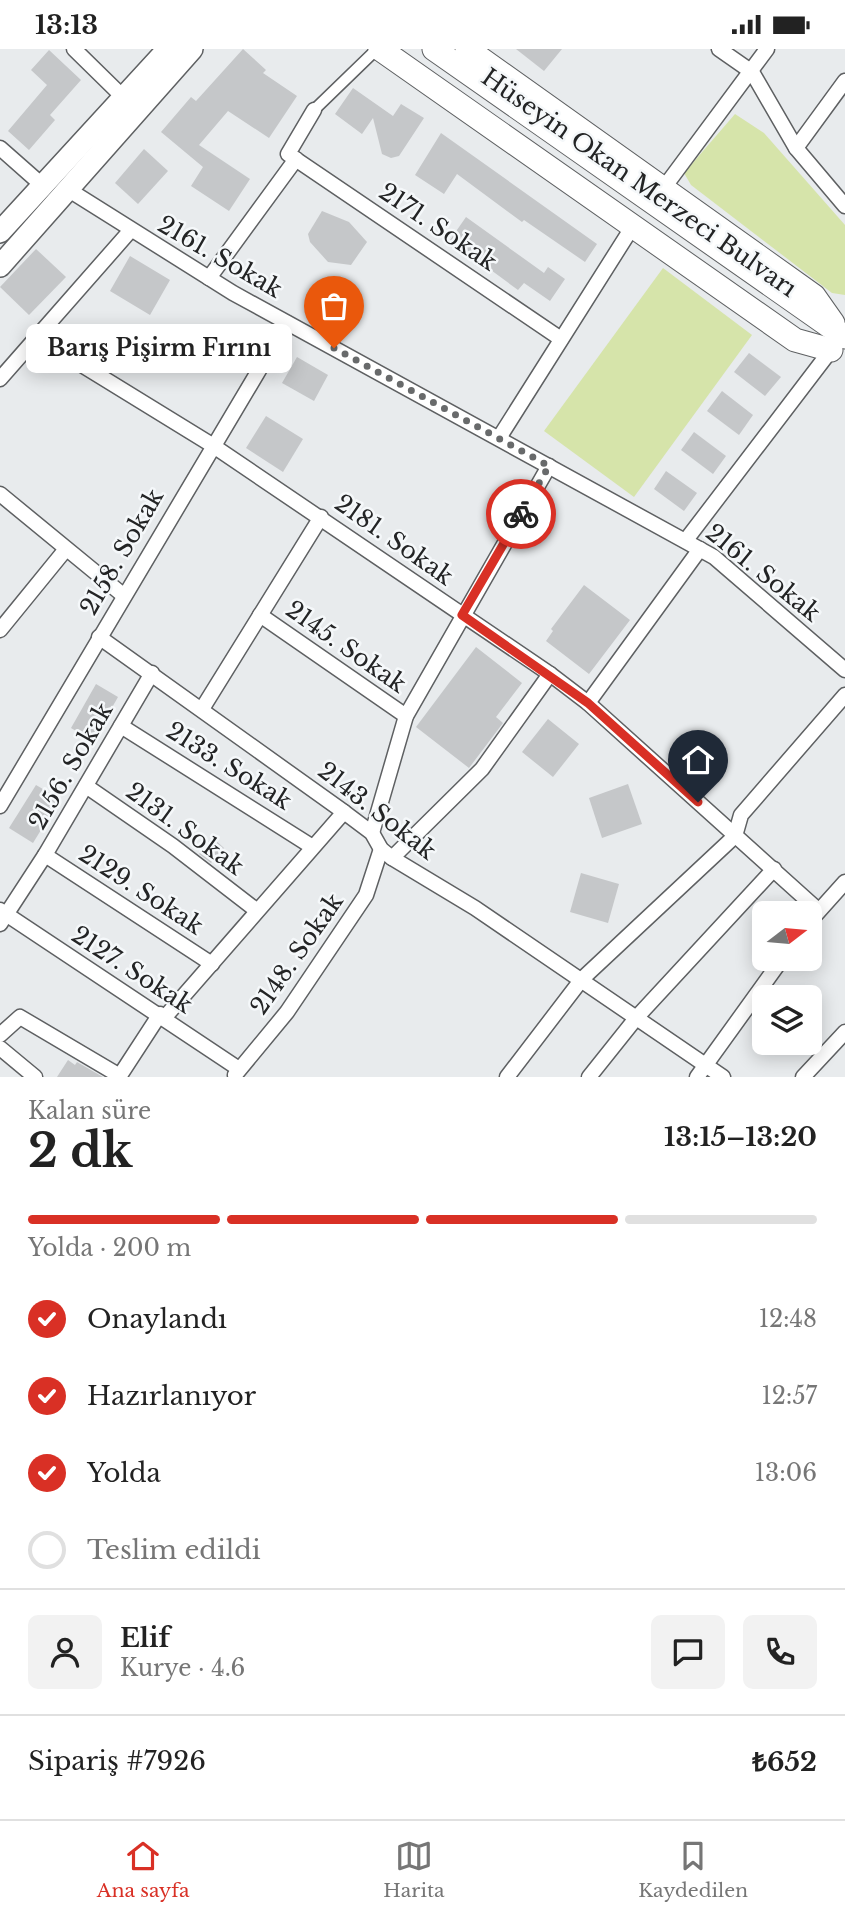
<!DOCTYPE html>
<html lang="tr">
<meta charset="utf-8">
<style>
body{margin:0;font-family:"Libre Baskerville",serif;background:#f2f2f2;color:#222;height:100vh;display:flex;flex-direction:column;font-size:26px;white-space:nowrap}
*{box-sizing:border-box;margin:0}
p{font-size:23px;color:#767676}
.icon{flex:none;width:38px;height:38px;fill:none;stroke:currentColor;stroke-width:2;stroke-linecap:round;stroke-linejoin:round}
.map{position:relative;height:1028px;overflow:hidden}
.drawer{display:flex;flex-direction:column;background:#fff;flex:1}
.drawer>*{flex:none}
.needle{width:46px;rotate:74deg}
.buttons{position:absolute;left:752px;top:852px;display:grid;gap:14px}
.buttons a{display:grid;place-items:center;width:70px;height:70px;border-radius:10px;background:#fff;box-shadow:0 4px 18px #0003;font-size:35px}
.pin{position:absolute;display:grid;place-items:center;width:60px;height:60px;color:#fff;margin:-72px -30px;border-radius:50% 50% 50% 0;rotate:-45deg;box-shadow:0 0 7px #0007}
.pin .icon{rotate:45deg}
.courier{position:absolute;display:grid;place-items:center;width:70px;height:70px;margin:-35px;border:5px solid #d93025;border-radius:50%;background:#fff;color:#222;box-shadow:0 2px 9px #0007}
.bubble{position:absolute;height:49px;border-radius:10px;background:#fff;box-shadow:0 4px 18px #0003;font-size:23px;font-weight:700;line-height:49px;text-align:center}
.summary em{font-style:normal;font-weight:700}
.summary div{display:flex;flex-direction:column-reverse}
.summary{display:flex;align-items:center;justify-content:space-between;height:119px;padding:0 28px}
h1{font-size:46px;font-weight:700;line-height:52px}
.bar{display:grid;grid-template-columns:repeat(4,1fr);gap:10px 7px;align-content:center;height:84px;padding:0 28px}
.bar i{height:9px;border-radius:5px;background:#e0e0e0}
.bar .active{background:#d93025}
.bar p{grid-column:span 4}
.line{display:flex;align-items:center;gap:18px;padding:0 28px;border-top:2px solid #e0e0e0}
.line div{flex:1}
.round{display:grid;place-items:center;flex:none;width:74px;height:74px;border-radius:10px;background:#f2f2f2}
ol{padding:0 28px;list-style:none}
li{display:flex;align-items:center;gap:21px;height:77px}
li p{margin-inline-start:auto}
li .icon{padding:7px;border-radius:50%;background:#d93025;color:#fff;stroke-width:4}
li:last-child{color:#767676}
li i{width:38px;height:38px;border:4px solid #e0e0e0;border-radius:50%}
.status{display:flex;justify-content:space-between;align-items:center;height:49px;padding:0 35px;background:#fff;direction:ltr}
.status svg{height:19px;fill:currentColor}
.menu{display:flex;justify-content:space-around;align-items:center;height:98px;border-top:2px solid #e0e0e0;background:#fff;font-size:19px;color:#767676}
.menu a{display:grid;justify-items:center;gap:4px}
.menu .active{color:#d93025}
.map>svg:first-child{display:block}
.green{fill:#d6e4aa}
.building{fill:#c5c7c9}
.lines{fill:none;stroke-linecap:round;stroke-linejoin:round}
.pedestrian-casing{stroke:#5e6062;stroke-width:13}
.minor-casing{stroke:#5e6062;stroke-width:17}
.secondary-casing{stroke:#5e6062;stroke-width:24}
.primary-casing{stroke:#5e6062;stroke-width:25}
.pedestrian{stroke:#fff;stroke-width:10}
.minor{stroke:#fff;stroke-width:14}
.secondary{stroke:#fff;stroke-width:21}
.primary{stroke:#fff;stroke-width:23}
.done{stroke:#686a6b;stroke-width:7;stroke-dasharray:0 12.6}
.route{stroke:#d93025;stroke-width:9}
.labels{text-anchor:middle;stroke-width:5;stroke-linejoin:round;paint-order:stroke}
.street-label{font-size:24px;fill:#232425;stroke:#f5f8fa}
</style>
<div class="status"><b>13:13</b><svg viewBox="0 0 49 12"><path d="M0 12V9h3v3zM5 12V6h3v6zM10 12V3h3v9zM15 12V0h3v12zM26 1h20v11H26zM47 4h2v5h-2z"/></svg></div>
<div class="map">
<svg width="845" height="1028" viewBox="0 0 845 1028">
<rect width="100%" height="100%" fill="#e8ebed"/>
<g class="green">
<path d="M735,65L764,84L845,176V246L832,244L691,136L684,124Z"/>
<path d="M663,219L752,286L634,448L544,382Z"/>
</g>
<g class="building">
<path d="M243,0L266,21L263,24L297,47L269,89L228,62L199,96L250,130L229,162L191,137L203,118L161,83L191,48L196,52Z"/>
<path d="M516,0H562L544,22Z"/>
<path d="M49,1L81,31L50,66L55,71L29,101L8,82L47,36L31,21Z"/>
<path d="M353,39L393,67L401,55L424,69L399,107L391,109L382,105L373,69L362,85L335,65Z"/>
<path d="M441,84L597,195L585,213L524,171L522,173L457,125L444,145L415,126Z"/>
<path d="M144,100L168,122L138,155L115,134Z"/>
<path d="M322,162L349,173L367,193L351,216L328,213L310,193L308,185Z"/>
<path d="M466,168L544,224L548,218L565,230L550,252L524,234L518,241L450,191Z"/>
<path d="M36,200L66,228L29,266L0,238Z"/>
<path d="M130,207L170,231L150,266L110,242Z"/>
<path d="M749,304L781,328L765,347L734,323Z"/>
<path d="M297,308L328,326L314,352L282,334Z"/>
<path d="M722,342L753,366L739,386L707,362Z"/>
<path d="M266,367L303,390L283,423L246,399Z"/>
<path d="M694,383L726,407L713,425L681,401Z"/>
<path d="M666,422L697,444L684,462L654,440Z"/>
<path d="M584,536L630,571L589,625L546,592L553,582L551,580Z"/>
<path d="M476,598L522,634L496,668L503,674L469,719L416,678Z"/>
<path d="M96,635L118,648L93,692L71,679Z"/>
<path d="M548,670L579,695L553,728L522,703Z"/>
<path d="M628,735L642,775L602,789L589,749Z"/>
<path d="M36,736L60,750L33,794L9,779Z"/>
<path d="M212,788L224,799L211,814L199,805Z"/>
<path d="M581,824L619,835L608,874L570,863Z"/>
<path d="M68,1011L75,1016L77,1013L103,1028H57Z"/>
</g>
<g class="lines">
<g class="pedestrian-casing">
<path id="pedestrian" d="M314,61L377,0"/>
</g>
<g class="minor-casing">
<g id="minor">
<path d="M74,0L123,48"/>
<path d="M719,0L752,23L796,99L845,157"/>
<path d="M314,61L288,105L561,290"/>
<path d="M0,99L42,136"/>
<path d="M796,99L845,32"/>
<path d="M663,140L767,0"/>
<path d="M69,141L233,244L714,508L845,621"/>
<path d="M209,229L296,110"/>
<path d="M38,289L212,396L550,625L588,654L818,861"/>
<path d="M0,330L130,182"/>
<path d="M499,389L633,177"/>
<path d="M0,445L123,546"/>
<path d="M686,491L831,301"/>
<path d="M260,566L406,667"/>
<path d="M0,581L66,500"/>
<path d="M99,588L344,763L372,784L381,800L392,809L475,859L723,1028"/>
<path d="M588,654L700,500"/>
<path d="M202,660L321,468"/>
<path d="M121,677L311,797"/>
<path d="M86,737L173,797L256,861"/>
<path d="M0,757L287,274"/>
<path d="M372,784L406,667L549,417"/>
<path d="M45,806L212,915"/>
<path d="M392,809L482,720L550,625"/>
<path d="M0,861L239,1020"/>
<path d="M810,872L845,833"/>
<path d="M0,875L45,806L152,624"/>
<path d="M165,968L344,763"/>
<path d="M0,986L20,968L120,1027"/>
<path d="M0,999L35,1028"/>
<path d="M235,1026L287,963L366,846L381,800"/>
<path d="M119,1028L160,965"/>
<path d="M507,1028L582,930L735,787L741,766L845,646"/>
<path d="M589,1028L637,968L774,820"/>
<path d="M697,1028L782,910"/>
<path d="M803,1028L845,983"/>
</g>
</g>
<g class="secondary-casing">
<g id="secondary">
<path d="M0,183L168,0"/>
<path d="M0,217L192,0"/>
</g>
</g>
<g class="primary-casing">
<g id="primary">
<path d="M380,0L795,291L831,301"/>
<path d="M434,0L845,288"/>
<path d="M467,0L814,247L833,274"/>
</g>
</g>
<use href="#pedestrian" class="pedestrian"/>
<use href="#minor" class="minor"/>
<use href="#secondary" class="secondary"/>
<use href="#primary" class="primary"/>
</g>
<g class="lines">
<path class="done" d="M334,299L549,417L521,465"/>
<path class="route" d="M521,465L462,566L588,654L698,753"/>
</g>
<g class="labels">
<g class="street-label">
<text transform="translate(639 134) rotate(35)" y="8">Hüseyin Okan Merzeci Bulvarı</text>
<text transform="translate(438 178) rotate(34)" y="8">2171. Sokak</text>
<text transform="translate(220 208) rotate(30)" y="8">2161. Sokak</text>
<text transform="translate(394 491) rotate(35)" y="8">2181. Sokak</text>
<text transform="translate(122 503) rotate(-60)" y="8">2158. Sokak</text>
<text transform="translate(763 524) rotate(39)" y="8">2161. Sokak</text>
<text transform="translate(346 598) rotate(35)" y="8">2145. Sokak</text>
<text transform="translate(71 717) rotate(-60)" y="8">2156. Sokak</text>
<text transform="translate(229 717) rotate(32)" y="8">2133. Sokak</text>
<text transform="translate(377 762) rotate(38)" y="8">2143. Sokak</text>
<text transform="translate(185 780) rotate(36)" y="8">2131. Sokak</text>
<text transform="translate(141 841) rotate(33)" y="8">2129. Sokak</text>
<text transform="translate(297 905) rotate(-55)" y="8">2148. Sokak</text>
<text transform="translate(132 921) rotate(33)" y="8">2127. Sokak</text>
</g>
</g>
</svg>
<div class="buttons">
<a><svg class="needle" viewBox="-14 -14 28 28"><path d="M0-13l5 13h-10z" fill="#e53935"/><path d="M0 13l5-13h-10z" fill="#767676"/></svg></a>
<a><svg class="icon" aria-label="layers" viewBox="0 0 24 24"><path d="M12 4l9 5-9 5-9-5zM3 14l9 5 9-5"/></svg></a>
</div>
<div class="pin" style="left:334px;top:299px;background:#ea580c"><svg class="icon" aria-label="bag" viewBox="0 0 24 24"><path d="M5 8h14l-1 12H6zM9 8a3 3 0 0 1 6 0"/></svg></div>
<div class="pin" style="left:698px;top:753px;background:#1f2937"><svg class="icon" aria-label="home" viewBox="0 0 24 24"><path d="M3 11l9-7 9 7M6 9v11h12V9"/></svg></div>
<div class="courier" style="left:521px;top:465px"><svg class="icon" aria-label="bike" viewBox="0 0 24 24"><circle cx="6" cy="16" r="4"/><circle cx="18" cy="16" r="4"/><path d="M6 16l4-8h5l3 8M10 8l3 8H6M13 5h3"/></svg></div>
<div class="bubble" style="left:26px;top:275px;width:266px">Barış Pişirm Fırını</div>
</div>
<section class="drawer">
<div class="summary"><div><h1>2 dk</h1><p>Kalan süre</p></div><em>13:15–13:20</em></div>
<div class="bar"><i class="active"></i><i class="active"></i><i class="active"></i><i></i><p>Yolda · 200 m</p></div>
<ol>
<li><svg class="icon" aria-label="check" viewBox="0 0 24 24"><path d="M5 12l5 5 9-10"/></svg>Onaylandı<p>12:48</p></li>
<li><svg class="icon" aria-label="check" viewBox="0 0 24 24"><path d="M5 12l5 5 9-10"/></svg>Hazırlanıyor<p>12:57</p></li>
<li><svg class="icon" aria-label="check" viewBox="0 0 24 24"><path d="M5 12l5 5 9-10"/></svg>Yolda<p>13:06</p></li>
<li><i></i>Teslim edildi</li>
</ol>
<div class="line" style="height:126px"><a class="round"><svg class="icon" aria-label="person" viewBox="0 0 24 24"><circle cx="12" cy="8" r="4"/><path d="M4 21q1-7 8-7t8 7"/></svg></a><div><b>Elif</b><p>Kurye · 4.6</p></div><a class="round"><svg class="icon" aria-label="chat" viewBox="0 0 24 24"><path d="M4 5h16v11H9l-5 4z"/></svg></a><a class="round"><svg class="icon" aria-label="phone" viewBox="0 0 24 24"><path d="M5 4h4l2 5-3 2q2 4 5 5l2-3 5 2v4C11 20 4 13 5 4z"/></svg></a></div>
<div class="line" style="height:91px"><div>Sipariş #7926</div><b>₺652</b></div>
</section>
<nav class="menu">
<a class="active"><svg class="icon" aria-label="home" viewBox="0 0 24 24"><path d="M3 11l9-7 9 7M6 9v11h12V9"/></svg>Ana sayfa</a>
<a><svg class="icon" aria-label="map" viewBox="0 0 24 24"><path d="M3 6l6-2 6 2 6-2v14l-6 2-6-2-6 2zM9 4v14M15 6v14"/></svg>Harita</a>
<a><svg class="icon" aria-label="saved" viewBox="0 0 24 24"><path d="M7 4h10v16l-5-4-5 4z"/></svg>Kaydedilen</a>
</nav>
